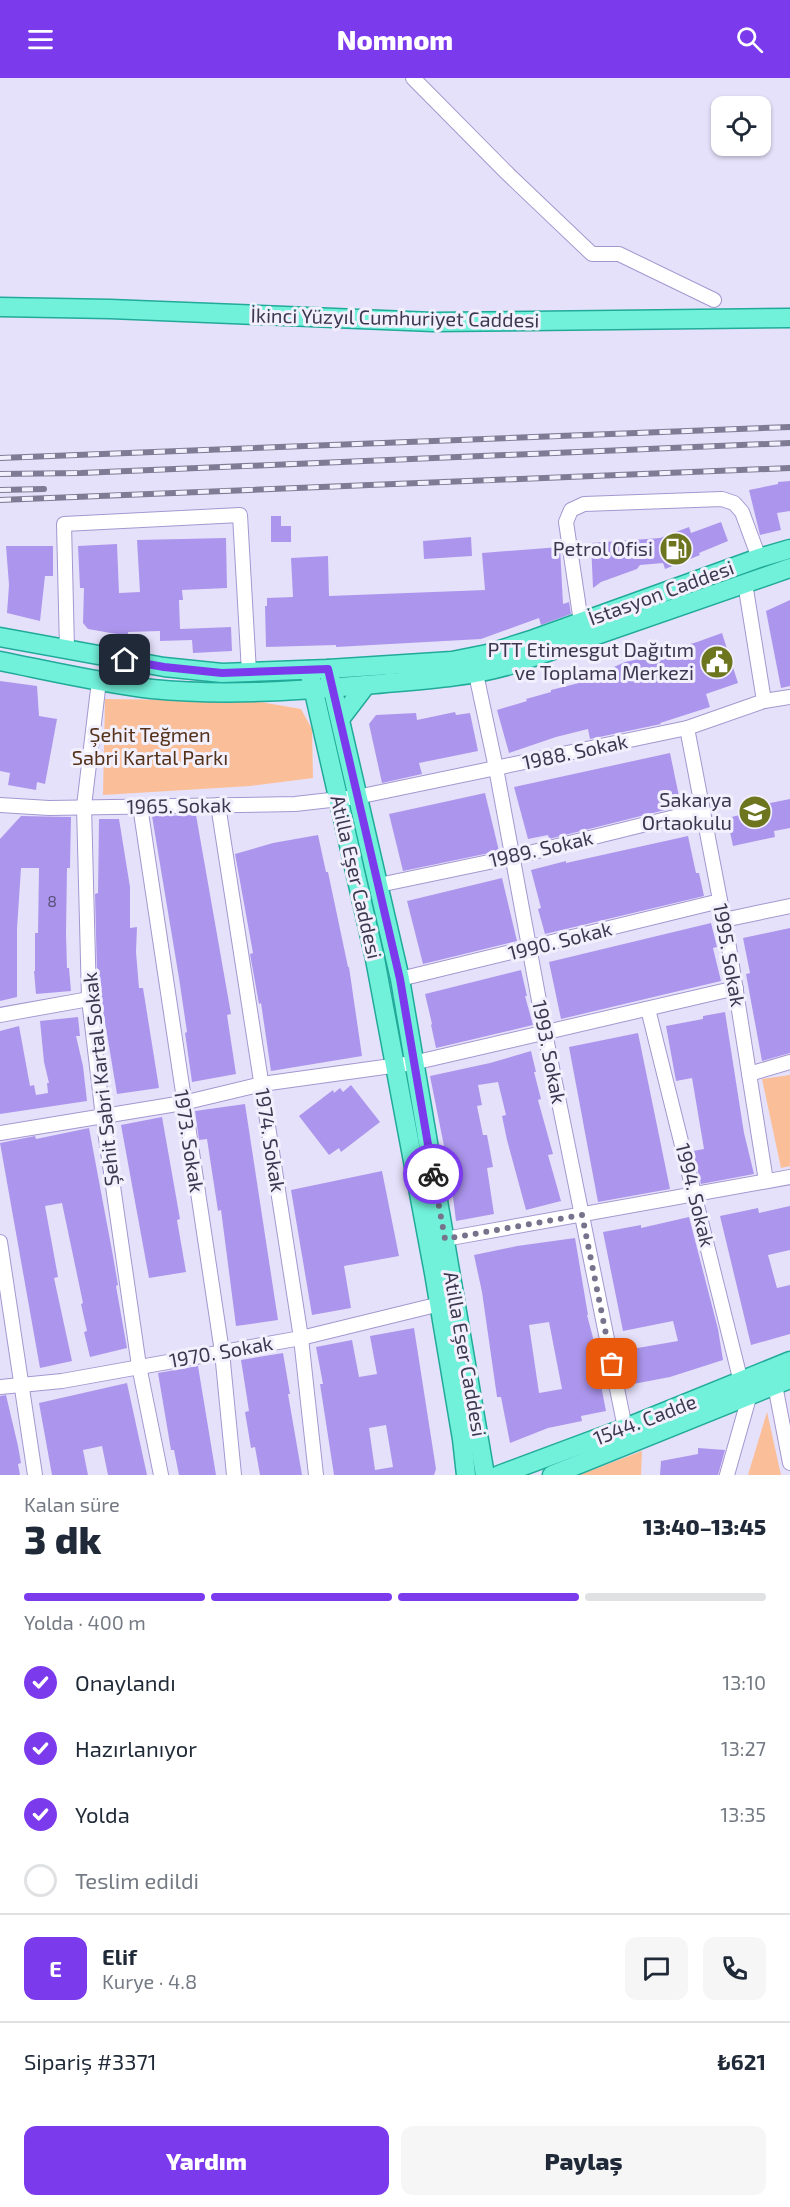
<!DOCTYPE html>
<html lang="tr">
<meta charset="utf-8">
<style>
body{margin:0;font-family:"Exo 2",sans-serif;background:#f6f6f7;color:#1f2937;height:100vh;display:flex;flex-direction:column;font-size:22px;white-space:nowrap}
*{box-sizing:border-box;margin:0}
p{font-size:20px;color:#747a83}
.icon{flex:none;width:33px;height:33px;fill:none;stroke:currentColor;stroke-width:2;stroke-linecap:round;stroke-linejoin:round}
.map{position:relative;height:1397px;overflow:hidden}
.side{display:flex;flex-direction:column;background:#fff;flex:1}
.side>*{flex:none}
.fabs{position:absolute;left:711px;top:18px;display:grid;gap:12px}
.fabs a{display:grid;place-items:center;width:60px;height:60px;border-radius:12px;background:#fff;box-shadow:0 2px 4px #0004;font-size:30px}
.pin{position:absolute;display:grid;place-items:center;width:51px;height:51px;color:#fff;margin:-26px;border-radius:12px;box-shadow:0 3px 9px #0006}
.courier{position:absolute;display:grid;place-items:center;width:60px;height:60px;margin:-30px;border:4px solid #7c3aed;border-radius:50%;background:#fff;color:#222;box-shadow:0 2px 8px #0007}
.summary em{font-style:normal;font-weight:800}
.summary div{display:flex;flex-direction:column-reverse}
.summary{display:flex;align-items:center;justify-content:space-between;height:102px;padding:0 24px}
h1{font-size:39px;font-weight:800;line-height:45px}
.bar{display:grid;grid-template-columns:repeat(4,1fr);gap:9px 6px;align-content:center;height:72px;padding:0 24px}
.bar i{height:8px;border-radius:4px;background:#e0e1e3}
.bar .current{background:#7c3aed}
.bar p{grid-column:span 4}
.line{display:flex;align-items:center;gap:15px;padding:0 24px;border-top:2px solid #e0e1e3}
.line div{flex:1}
.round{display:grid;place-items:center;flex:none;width:63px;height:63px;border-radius:12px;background:#f6f6f7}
ol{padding:0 24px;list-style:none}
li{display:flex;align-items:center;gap:18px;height:66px}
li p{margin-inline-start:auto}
li .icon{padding:6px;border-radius:50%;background:#7c3aed;color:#fff;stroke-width:4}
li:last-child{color:#747a83}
li i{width:33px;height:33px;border:3px solid #e0e1e3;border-radius:50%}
.cta{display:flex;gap:12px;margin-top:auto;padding:12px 24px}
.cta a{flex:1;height:69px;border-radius:12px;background:#7c3aed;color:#fff;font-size:24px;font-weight:800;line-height:69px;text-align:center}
.cta a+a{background:#f6f6f7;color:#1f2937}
header{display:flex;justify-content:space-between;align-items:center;height:78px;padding:0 24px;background:#7c3aed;color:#fff;font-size:27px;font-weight:800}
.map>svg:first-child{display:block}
.green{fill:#fabf98}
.building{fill:#ac96ed;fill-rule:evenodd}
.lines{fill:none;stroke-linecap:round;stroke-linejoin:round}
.minor-casing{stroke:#a497d0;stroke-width:16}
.major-casing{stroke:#21aa99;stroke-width:21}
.minor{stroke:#fff;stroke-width:14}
.major{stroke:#71f1da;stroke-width:18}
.rail-casing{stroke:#807b94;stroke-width:6}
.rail{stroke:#f2f0fd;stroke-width:4;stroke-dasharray:11;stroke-linecap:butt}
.done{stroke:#78738c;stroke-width:6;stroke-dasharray:0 10.8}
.route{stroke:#7c3aed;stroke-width:8}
.labels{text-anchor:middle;stroke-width:6;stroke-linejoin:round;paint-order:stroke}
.number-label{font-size:16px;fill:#595077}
.street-label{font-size:20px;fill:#3d3850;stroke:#f2f0fd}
.poi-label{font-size:20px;fill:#3d3850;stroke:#f2f0fd;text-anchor:end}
.park-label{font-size:20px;fill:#543119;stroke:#f2f0fd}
</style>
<header><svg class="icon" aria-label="menu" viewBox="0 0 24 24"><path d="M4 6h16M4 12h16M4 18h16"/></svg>Nomnom<svg class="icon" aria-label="search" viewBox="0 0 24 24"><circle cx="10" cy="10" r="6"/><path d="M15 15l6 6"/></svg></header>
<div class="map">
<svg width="790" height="1397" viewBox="0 0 790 1397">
<rect width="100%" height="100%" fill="#e6e1fa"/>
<g class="green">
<path d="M105,621L255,623L301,631L312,651L313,700L250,708L103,717Z"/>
<path d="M790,997V1088L781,1090L762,1001Z"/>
<path d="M767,1334L781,1397H748Z"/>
<path d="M642,1373L641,1397H579Z"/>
</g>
<g class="building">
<path d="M790,403V433L777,435L781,452L760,457L749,412L778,406V404Z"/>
<path d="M271,438H281V448H291V464H271Z"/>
<path d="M721,444L728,463L699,475L700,477L665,491L663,485L640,487L637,491L601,504L593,510L591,465L660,460L689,449L691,455Z"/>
<path d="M471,459L472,478L424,481L423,463Z"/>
<path d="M226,460L227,510L182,512L183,522H179L180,551L231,549L232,573L193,575L192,562L160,563V553L128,554V558L88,551L83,545L84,510H80L78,468L117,466L119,515L140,514L137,462Z"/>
<path d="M6,468H53V498H45L40,543L7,535L9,507Z"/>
<path d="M560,469L563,526L569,524L571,536L541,547L539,540L481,561L336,569V567L266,569L265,528H267V520L293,519L291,480L328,478L329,518L485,512L482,475Z"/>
<path d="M790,522V608L781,610L766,533Z"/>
<path d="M722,555L738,605L706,616L710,629L660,645L661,646L590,661L588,651L556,659L509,675L497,632L527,623L526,621L551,614V612L579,605V602L584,601L583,599L598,596L625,584L663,576V574L697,564Z"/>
<path d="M0,603L37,608L39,638L57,641L45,706L37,704L36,712L8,707L10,695L0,693Z"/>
<path d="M455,634L456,637L470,635L478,673L419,685L422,696L382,705L369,646L376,637L416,635L417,642Z"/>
<path d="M670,675L681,728L549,761L548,757L528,761L514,709Z"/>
<path d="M485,715L499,773L403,793L389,736Z"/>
<path d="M790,721V750L774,753L775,759L733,768L727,740L766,731L765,726Z"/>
<path d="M196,737L231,936L227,937L236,996L192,1004L185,955L187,954L179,900L152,738Z"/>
<path d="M21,738L71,739L70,790H67L66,855L67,890H69L71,913L36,916L34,893H35V855H38L39,790H21L17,851V919L0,923V761Z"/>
<path d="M99,741H119L130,809V850L137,849L136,874L139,910H143L159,1010L117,1016L97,896L95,816L98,815Z"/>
<path d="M318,757L326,794H328L348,889H349L362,978L271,993L261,925L259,926L250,876L253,875L235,776L273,765Z"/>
<path d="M688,758L696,795H699L704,818L545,856L538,831L541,830L531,792L566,783V785Z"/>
<path d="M502,800L517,863L423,886L407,823Z"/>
<path d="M711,845L717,869L713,870L721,903L561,941L549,884Z"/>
<path d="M790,850V975L762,983L746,896L750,895L743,860Z"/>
<path d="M521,892L527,918H525L533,947L436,970L431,947L432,946L425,916Z"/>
<path d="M725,934L744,1055L754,1096L701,1106L693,1073L704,1071L692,1000L676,1003L666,948L703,941V938Z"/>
<path d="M78,939L80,958H76L83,988L87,1023L0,1036V953L19,948L30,1008L34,1007L36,1017L48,1015L47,1005H49L44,984L40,943Z"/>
<path d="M638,955L670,1111L598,1124L569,969Z"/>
<path d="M531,973L536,994H534L541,1021L538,1022L553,1076L548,1077L561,1123L526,1132L507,1062L502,1038L506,1037L498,1004L478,1007L482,1027L477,1028L483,1057H487L493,1089L487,1090L494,1136L456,1143L451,1103L430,998L490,985Z"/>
<path d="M351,1007L380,1044L341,1074L339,1070L329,1077L299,1038L333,1012L334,1015L340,1010L343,1014Z"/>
<path d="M245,1026L278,1242L236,1248L221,1132L218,1133L207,1061L199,1062L195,1033Z"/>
<path d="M162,1039L180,1141L177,1142L186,1194L149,1200L121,1047Z"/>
<path d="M89,1050L113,1178L118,1207L116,1208L127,1270L90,1279L84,1254L87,1253L81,1226L83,1225L62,1125L45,1128L58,1199L54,1200L72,1283L40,1290L0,1065L35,1058L36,1061Z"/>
<path d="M382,1093L399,1178L344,1188L351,1230L312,1237L291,1112Z"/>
<path d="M790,1128V1172L768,1177L777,1210L790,1207V1256L751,1267L720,1138L758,1130L759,1135Z"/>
<path d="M689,1139L718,1251L723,1282L670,1299L633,1306L626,1272L678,1263L673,1243L623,1253L603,1154L641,1147V1150Z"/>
<path d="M575,1160L588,1237H587L600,1286L597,1287L606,1333L581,1338L582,1343L548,1350L510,1365L501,1319H497L482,1214L474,1177L517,1168ZM549,1244L562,1311L539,1315L529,1247Z"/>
<path d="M414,1250L436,1391L434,1397H334L320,1306H323L316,1269L352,1262L359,1299L377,1296L370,1258ZM386,1347L393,1389L375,1392L369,1350Z"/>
<path d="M283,1275L290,1316H288L302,1397H260L255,1369L251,1370L245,1334L249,1333L241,1282Z"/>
<path d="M198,1288L216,1397H179L174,1372H171L158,1295Z"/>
<path d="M127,1305L147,1397H108L102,1368L83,1372L88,1397H52L39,1325Z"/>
<path d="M6,1317L18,1368L21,1385L18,1386L20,1397H0V1318Z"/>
<path d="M698,1370L725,1372L718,1397H660L661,1383L698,1376Z"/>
</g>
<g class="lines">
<g class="minor-casing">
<g id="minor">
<path d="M413,0L508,96L592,176H619L714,222"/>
<path d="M745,505L764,623"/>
<path d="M581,544L566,444L571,432L584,426L722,421L734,425L742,434L759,480"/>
<path d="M67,571L64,446L240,437L249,594"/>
<path d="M476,596L496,690L545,955L625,1350"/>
<path d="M99,603L84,728L89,921L103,1039L139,1288L161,1397"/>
<path d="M687,650L729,869L766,1103"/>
<path d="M0,727L49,730L295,726L357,719L687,650L764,623L790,619"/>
<path d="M218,727L301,1260L316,1397"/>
<path d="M140,728L222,1274L234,1397"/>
<path d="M379,807L513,779L703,732"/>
<path d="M724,842L790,828"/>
<path d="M400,901L720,823"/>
<path d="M648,931L741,1304"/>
<path d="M0,937L89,921"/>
<path d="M749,996L790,984"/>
<path d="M0,1055L183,1025L262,1006L413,985L736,910"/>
<path d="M445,1161L790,1099"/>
<path d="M0,1164L35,1397"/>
<path d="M775,1307L790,1385"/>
<path d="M0,1309L62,1303L301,1260L440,1226"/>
<path d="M727,1397L750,1316"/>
</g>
</g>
<g class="major-casing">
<g id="major">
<path d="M0,229L110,231L433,244L790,240"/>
<path d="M0,559L164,589L222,595L328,591L452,583L487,576L534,561L759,480L790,471"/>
<path d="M0,583C50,593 101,605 152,611C223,618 295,613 366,607C416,602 461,601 510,587L790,490"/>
<path d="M328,591L400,901L485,1397"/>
<path d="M309,592L375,881L434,1195L462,1361L466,1397"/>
<path d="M340,641L366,607"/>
<path d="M499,1397L625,1350L790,1283"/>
<path d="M552,1397L790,1301"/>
</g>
</g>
<use href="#minor" class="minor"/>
<use href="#major" class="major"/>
<g class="rail-casing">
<g id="rail">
<path d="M0,380L790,349"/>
<path d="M0,396L81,395L790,365"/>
<path d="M0,412L44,411"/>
<path d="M0,422L790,390"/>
</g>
</g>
<use href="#rail" class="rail"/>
</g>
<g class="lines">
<path class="done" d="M433,1096L445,1161L582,1137L612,1286"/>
<path class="route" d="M125,582L164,589L222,595L328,591L400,901L433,1096"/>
</g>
<defs>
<g id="fuel-disc" transform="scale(1.725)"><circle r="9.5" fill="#6d751f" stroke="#f2f0fd"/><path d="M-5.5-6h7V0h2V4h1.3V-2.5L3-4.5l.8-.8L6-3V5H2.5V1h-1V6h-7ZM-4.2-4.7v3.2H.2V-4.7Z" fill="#fff"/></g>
<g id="civic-disc" transform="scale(1.725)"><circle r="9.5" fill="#6d751f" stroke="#f2f0fd"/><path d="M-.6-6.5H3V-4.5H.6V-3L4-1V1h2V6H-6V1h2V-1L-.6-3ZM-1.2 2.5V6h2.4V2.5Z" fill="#fff"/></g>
<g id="school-disc" transform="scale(1.725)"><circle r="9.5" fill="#6d751f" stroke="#f2f0fd"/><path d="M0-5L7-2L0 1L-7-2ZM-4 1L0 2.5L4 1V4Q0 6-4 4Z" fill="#fff"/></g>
</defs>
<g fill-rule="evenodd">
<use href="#fuel-disc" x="676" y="471"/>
<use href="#civic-disc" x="717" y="584"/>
<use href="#school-disc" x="755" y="734"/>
</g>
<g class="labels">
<g class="number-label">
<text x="52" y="829">8</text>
</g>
<g class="street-label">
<text transform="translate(395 240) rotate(1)" y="7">İkinci Yüzyıl Cumhuriyet Caddesi</text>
<text transform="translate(661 515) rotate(-20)" y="7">İstasyon Caddesi</text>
<text transform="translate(575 674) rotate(-12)" y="7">1988. Sokak</text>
<text transform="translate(179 728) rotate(-1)" y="7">1965. Sokak</text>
<text transform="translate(541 771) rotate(-13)" y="7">1989. Sokak</text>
<text transform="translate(356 799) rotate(77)" y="7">Atilla Eşer Caddesi</text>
<text transform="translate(560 863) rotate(-14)" y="7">1990. Sokak</text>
<text transform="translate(729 877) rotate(80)" y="7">1995. Sokak</text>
<text transform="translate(549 974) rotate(79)" y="7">1993. Sokak</text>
<text transform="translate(101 1001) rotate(-96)" y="7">Şehit Sabri Kartal Sokak</text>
<text transform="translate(270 1062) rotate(81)" y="7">1974. Sokak</text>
<text transform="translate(189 1063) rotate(81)" y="7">1973. Sokak</text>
<text transform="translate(695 1117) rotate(76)" y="7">1994. Sokak</text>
<text transform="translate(221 1274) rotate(-10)" y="7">1970. Sokak</text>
<text transform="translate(465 1276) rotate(80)" y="7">Atilla Eşer Caddesi</text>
<text transform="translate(645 1342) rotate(-21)" y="7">1544. Cadde</text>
</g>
<g class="poi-label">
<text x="653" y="478">Petrol Ofisi</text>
<text x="694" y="579">PTT Etimesgut Dağıtım<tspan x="694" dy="23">ve Toplama Merkezi</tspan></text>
<text x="732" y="729">Sakarya<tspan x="732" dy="23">Ortaokulu</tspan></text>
</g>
<g class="park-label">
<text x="150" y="664">Şehit Teğmen<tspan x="150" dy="23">Sabri Kartal Parkı</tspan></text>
</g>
</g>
</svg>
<div class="fabs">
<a><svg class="icon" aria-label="locate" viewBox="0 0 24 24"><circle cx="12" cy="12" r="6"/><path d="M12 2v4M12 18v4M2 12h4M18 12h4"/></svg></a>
</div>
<div class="pin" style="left:612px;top:1286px;background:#ea580c"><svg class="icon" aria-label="bag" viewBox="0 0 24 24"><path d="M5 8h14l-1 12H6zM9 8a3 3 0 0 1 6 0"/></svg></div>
<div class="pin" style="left:125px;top:582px;background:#1f2937"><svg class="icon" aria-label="home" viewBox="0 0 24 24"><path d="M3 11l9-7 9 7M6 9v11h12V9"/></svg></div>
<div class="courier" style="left:433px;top:1096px"><svg class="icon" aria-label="bike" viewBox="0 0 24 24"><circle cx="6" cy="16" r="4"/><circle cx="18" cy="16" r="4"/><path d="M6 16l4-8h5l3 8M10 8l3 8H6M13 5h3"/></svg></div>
</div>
<section class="side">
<div class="summary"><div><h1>3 dk</h1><p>Kalan süre</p></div><em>13:40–13:45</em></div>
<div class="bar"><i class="current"></i><i class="current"></i><i class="current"></i><i></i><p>Yolda · 400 m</p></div>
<ol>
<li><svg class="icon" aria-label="check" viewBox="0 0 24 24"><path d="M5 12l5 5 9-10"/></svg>Onaylandı<p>13:10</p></li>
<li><svg class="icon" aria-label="check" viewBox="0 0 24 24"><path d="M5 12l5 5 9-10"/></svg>Hazırlanıyor<p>13:27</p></li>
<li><svg class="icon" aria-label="check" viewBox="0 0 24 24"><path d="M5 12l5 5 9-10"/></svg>Yolda<p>13:35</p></li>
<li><i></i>Teslim edildi</li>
</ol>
<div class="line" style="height:108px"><b class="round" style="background:#7c3aed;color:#fff">E</b><div><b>Elif</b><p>Kurye · 4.8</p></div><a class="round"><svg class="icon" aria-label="chat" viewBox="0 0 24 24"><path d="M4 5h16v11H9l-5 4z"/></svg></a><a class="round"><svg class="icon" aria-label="phone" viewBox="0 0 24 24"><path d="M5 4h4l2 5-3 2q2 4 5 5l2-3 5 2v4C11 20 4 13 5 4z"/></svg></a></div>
<div class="line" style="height:78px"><div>Sipariş #3371</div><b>₺621</b></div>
<div class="cta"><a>Yardım</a><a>Paylaş</a></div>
</section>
